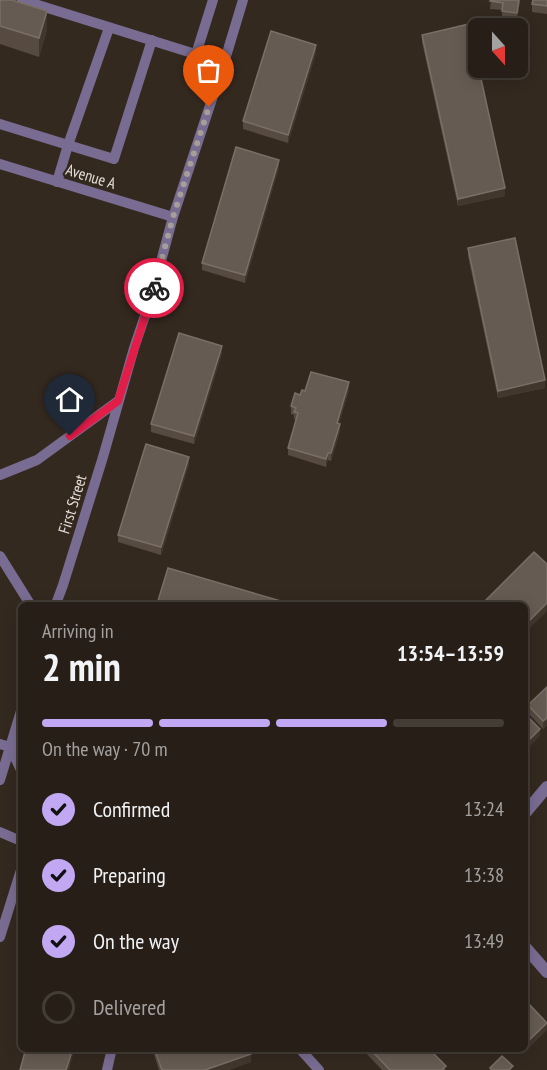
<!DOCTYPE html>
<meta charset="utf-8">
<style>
body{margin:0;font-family:"PT Sans Narrow",sans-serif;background:#332c24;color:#f1f3f6;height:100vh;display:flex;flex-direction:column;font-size:22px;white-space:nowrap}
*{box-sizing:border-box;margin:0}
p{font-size:20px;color:#a4a2a1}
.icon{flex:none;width:33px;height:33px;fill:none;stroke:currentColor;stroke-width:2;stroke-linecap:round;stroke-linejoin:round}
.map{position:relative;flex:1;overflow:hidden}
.details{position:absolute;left:18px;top:602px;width:510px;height:450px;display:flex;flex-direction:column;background:#271f17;border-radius:9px;box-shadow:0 3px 15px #0003,0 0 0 2px #433d36}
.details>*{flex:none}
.needle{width:39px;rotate:159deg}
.fabs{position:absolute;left:468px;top:18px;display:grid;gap:12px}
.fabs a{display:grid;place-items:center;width:60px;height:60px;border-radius:9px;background:#271f17;box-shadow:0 3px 15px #0003,0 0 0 2px #433d36;font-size:30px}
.pin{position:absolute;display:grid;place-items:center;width:51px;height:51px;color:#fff;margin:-62px -26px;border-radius:50% 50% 50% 0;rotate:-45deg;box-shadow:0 0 6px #0007}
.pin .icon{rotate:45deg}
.courier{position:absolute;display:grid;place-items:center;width:60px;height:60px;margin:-30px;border:4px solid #e11d48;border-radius:50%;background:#fff;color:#222;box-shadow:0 2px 8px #0007}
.overview em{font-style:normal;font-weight:700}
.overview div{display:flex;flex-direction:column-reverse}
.overview{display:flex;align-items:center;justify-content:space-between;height:102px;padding:0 24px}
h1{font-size:39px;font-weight:700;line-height:45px}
.bar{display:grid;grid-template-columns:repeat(4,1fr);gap:9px 6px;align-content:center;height:72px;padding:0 24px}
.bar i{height:8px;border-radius:4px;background:#433d36}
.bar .current{background:#c2a8f3}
.bar p{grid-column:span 4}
ol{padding:0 24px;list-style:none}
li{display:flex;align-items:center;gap:18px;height:66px}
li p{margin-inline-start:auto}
li .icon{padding:6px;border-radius:50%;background:#c2a8f3;color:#111;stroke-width:4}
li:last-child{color:#a4a2a1}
li i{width:33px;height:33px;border:3px solid #433d36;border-radius:50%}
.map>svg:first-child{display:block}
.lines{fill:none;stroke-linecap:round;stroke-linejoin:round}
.service{stroke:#796c92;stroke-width:10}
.minor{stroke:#796c92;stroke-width:12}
.wall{fill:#574b41}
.shaded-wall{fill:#42372d}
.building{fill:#665b52;stroke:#7a6f67;stroke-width:1.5}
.done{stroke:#a79f97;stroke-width:6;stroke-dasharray:0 10.8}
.route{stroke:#e11d48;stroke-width:8}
.labels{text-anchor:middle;stroke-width:4.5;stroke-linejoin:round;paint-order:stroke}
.street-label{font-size:16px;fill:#e5ded8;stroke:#34291f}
</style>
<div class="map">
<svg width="547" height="1070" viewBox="0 0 547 1070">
<rect width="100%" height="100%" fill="#34291f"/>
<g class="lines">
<g class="service">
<path d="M22,0L224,63"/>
<path d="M196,54L213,0"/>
<path d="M0,124L68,145L109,28"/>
<path d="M0,164L173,217"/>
<path d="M57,182L68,145L114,159L152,40"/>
<path d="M0,475L37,460L118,401"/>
<path d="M0,556L30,604"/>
<path d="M56,604L63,585L103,457L134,348L151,298L173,217L224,63L243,0"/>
<path d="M0,744L21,750"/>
<path d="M10,747L21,770"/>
<path d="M0,780L21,711"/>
<path d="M0,832L21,841"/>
<path d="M0,937L21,870"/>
<path d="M299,1048L319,1070"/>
<path d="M107,1070L112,1048"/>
</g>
<g class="minor">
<path d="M525,813L547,787"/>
<path d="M525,947L547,972"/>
</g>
</g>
<g class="wall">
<path d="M0,0L47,30L39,57L0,44Z"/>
<path d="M491,0H520L517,21L502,19V10L490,9Z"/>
<path d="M547,0V14L532,12V4Z"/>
<path d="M422,35L505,196L458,206L422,42Z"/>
<path d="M316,53L288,143L243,129V121Z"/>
<path d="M279,167L245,283L202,270V263Z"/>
<path d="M468,248L545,388L498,398L468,256Z"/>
<path d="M222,353L194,444L151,432V424Z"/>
<path d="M349,390L339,423L340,431L331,461L328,460L326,467L288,455V448L296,420L294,419V415L291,414V406L300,395L305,391Z"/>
<path d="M189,464L161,555L118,542V535Z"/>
<path d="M547,687V725L543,729L528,713V705Z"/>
<path d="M152,1048H249L251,1062L228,1070H159Z"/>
<path d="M361,1048H428L446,1070H382Z"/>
</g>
<g class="shaded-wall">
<path d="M519,0H520L517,21V13Z"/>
<path d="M47,11V30L39,57V38Z"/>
<path d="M316,45V53L288,143V135Z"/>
<path d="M279,160V167L245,283V275Z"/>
<path d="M505,188V196L458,206V199Z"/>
<path d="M222,346V353L194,444V436Z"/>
<path d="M545,380V388L498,398V391Z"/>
<path d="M349,382V390L337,430V423Z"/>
<path d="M340,424V431L331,461V453Z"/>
<path d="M328,453V460L326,467V459Z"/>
<path d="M189,457V464L161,555V547Z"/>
<path d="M547,603V611L525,633V625Z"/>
<path d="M547,718V725L543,729V721Z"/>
<path d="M540,729V736L525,751V744Z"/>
<path d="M547,1023V1030L525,1052V1044Z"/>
<path d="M73,1048H75L69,1070H66Z"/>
<path d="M251,1054V1062L228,1070H205Z"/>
</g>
<g class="building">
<path d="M0,0H12L47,11L39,38L0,26Z"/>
<path d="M491,0H519L517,13L502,11L503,3L490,1Z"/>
<path d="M533,0H547V6L532,4Z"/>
<path d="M469,24L505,188L458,199L422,35Z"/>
<path d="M271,31L316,45L288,135L243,121Z"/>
<path d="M236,147L279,160L245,275L202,263Z"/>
<path d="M515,238L545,380L498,391L468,248Z"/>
<path d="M179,333L222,346L194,436L151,424Z"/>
<path d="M311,372L349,382L337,423L340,424L331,453H328L326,459L288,448L298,413L294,412L296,408L291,406L295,393L300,395L302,390L305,391Z"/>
<path d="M146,444L189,457L161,547L118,535Z"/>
<path d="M534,552L547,564V603L525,625V604H482Z"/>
<path d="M168,568L291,604H157Z"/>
<path d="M547,687V718L543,721L528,705Z"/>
<path d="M526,715L540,729L525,744V716Z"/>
<path d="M528,1003L547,1023L525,1044V1007Z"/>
<path d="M26,1048H73L66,1070H20Z"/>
<path d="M154,1048H249L251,1054L205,1070H162Z"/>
<path d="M369,1048H428L446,1066L442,1070H390Z"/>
<path d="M502,1056L513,1066L509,1070H492L490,1068Z"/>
</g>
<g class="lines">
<path class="done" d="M154,288L173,217L209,107"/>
<path class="route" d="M70,436L118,401L154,288"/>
</g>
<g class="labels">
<g class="street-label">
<text transform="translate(91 176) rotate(17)" y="6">Avenue A</text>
<text transform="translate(72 504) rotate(-73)" y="6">First Street</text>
</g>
</g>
</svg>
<div class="fabs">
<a><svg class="needle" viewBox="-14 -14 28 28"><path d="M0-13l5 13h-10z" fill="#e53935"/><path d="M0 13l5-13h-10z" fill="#a4a2a1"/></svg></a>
</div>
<div class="pin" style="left:209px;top:107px;background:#ea580c"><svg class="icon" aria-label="bag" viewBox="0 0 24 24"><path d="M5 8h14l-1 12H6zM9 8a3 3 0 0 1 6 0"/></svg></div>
<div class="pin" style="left:70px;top:436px;background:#1f2937"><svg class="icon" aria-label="home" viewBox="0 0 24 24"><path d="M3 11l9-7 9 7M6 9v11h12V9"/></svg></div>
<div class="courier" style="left:154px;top:288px"><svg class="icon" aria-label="bike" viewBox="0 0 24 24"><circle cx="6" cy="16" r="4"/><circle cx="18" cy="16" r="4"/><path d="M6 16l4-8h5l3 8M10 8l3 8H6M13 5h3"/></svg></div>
<section class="details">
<div class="overview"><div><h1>2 min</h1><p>Arriving in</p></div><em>13:54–13:59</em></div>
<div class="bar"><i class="current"></i><i class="current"></i><i class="current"></i><i></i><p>On the way · 70 m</p></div>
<ol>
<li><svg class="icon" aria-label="check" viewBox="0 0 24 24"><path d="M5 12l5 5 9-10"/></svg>Confirmed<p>13:24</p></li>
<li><svg class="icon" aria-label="check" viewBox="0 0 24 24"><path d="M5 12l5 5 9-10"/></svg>Preparing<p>13:38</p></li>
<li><svg class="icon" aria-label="check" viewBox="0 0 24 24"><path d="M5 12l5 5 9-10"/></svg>On the way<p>13:49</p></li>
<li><i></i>Delivered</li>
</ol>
</section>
</div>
